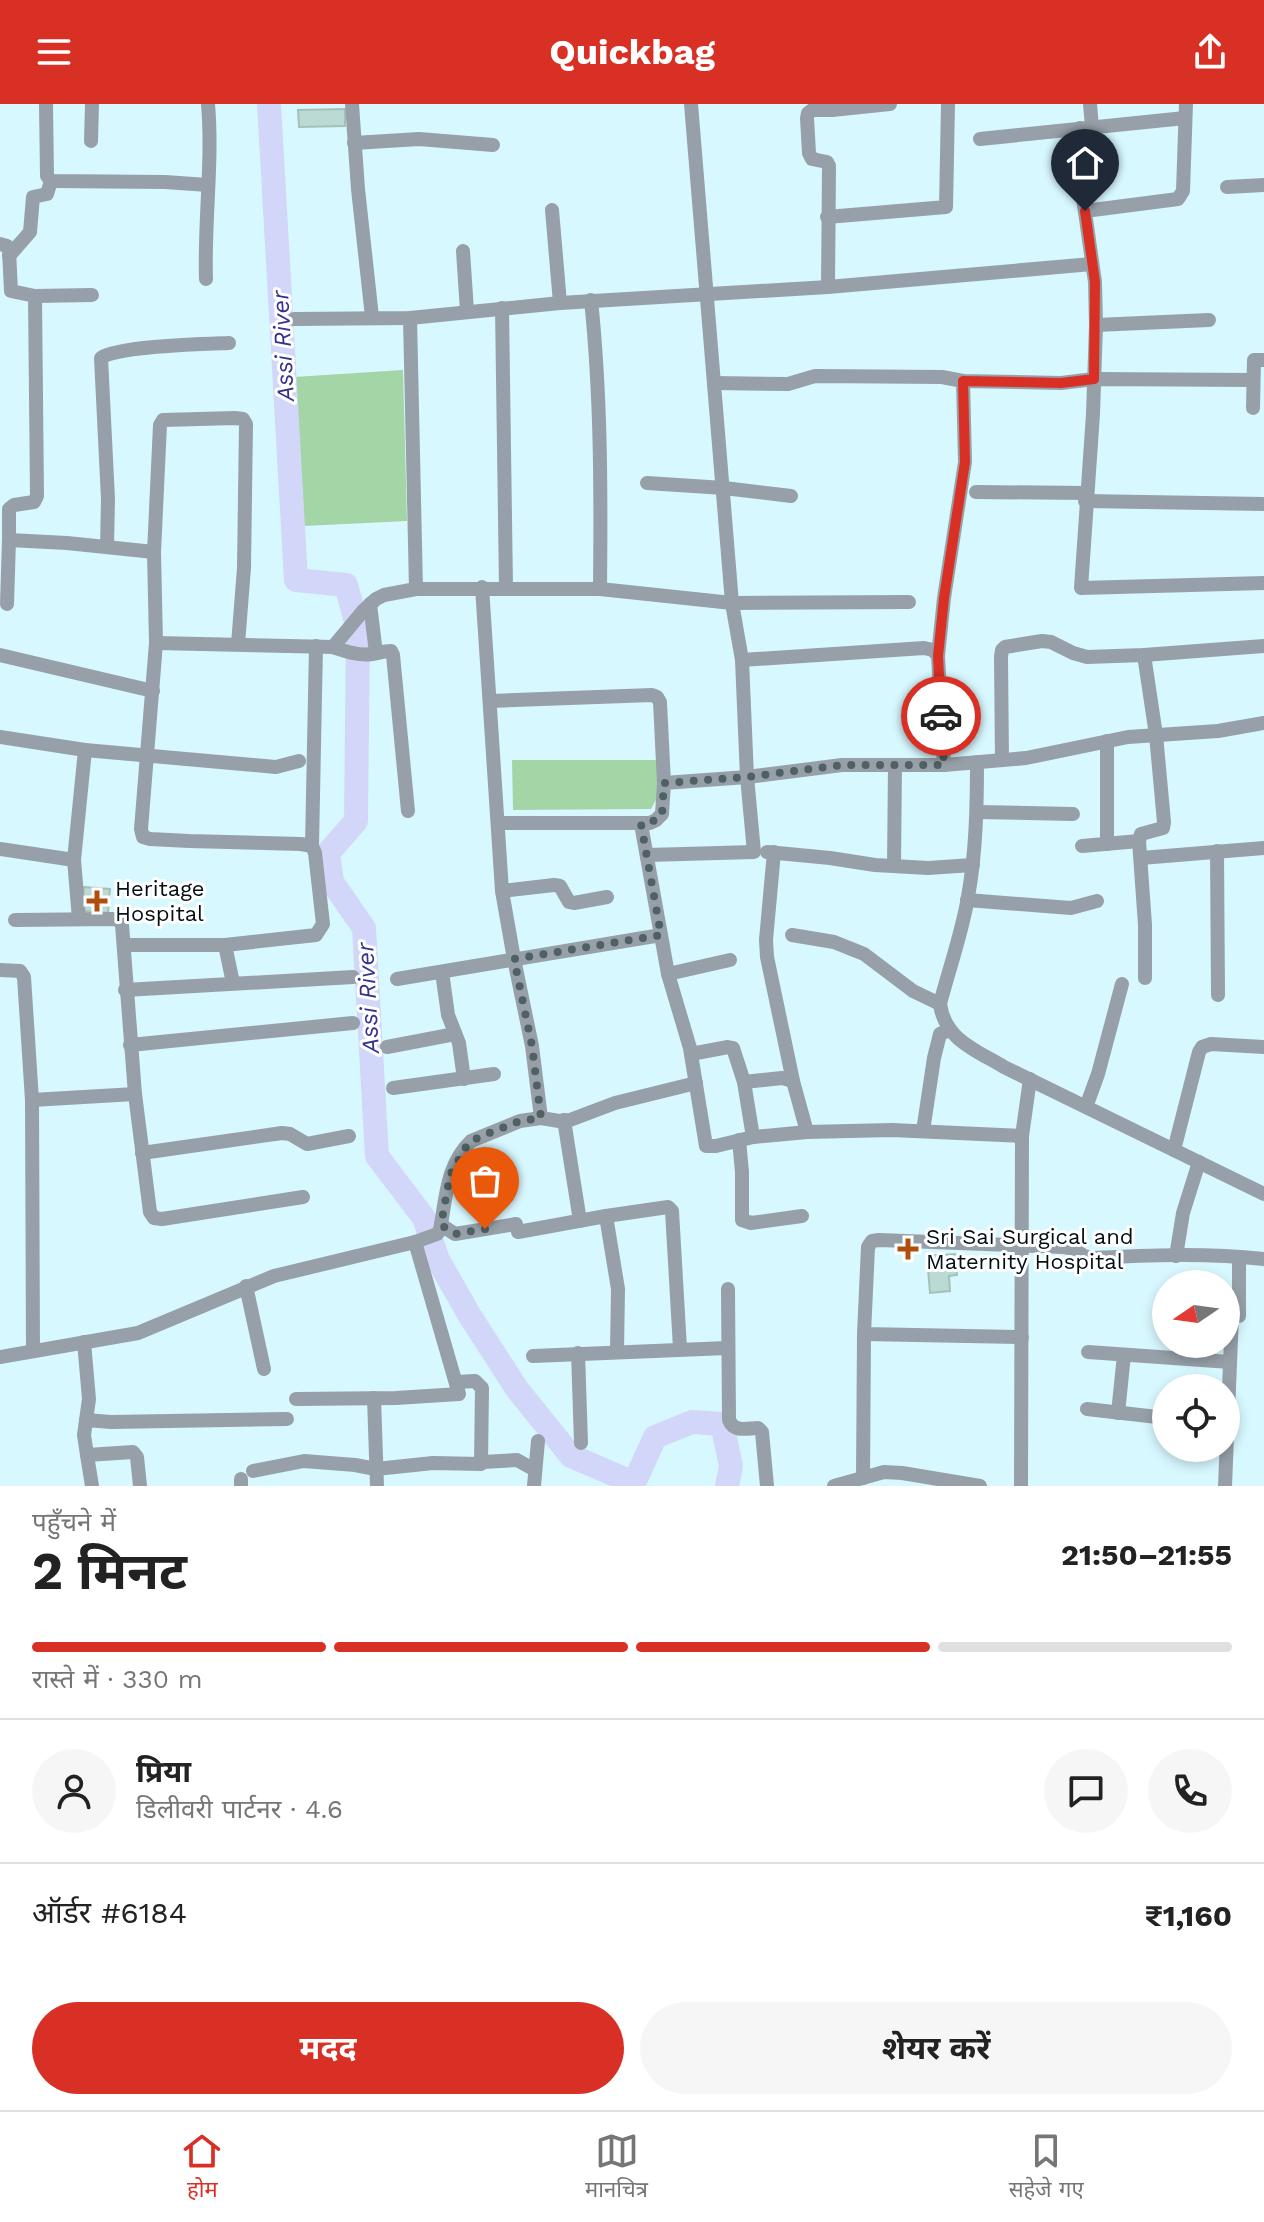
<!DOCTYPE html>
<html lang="hi">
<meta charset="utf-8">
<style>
body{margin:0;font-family:"Work Sans","Noto Sans Devanagari",sans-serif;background:#f6f6f6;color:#222;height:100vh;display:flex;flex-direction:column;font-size:30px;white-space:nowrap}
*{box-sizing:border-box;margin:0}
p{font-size:26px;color:#767676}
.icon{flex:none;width:44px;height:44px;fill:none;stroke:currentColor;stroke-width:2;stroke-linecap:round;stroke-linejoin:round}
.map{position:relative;height:1382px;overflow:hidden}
.panel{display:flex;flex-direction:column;background:#fff;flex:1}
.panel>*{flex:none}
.needle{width:52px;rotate:257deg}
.buttons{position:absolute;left:1152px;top:1166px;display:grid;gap:16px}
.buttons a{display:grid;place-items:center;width:88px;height:88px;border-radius:50%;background:#fff;box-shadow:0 4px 12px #0003;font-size:40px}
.pin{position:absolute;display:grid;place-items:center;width:68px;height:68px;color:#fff;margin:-82px -34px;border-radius:50% 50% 50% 0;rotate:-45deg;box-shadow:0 0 8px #0007}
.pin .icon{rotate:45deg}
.courier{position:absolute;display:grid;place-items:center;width:80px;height:80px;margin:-40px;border:6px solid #d93025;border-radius:50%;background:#fff;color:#222;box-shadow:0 2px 10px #0007}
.headline em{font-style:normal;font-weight:700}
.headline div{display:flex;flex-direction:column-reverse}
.headline{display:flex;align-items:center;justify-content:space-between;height:136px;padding:0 32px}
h1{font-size:52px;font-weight:700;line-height:60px}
.bar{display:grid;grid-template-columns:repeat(4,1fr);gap:12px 8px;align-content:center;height:96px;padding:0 32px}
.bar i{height:10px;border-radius:6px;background:#e0e0e0}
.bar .active{background:#d93025}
.bar p{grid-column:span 4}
.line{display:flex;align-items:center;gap:20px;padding:0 32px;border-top:2px solid #e0e0e0}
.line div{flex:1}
.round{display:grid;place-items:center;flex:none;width:84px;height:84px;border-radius:42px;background:#f6f6f6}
.cta{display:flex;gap:16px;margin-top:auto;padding:16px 32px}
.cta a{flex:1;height:92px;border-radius:48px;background:#d93025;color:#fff;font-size:32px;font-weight:700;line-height:92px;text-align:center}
.cta a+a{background:#f6f6f6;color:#222}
header{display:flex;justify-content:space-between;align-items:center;height:104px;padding:0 32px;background:#d93025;color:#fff;font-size:36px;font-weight:700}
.menu{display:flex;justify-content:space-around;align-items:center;height:112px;border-top:2px solid #e0e0e0;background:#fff;font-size:22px;color:#767676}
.menu a{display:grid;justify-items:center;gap:4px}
.menu .active{color:#d93025}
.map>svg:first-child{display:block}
.green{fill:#a4d5a6}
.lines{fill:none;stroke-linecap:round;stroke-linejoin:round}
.river{stroke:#d2d7f9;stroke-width:24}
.building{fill:#bbdad3;stroke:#a3c1b9;stroke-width:2}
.minor{stroke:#97a0a8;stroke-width:14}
.done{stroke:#4f6164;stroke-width:8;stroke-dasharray:0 14.4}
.route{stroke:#d93025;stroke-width:10}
.poi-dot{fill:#b04e10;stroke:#fff;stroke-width:3}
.labels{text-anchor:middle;stroke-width:6;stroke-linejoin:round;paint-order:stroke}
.poi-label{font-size:22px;fill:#050f11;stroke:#fff;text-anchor:start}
.water-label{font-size:24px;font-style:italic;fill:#36328d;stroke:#fff}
</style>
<header><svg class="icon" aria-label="menu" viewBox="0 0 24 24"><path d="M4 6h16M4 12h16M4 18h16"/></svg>Quickbag<svg class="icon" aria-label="share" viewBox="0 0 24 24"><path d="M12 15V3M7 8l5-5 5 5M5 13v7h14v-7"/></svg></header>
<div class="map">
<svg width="1264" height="1382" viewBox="0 0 1264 1382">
<rect width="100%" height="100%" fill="#d8f8ff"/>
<g class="green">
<path d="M403,266L407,417L304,422L294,273Z"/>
<path d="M512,656H657L659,690L651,705L513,706Z"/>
</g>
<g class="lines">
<path class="river" d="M269,0L296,476L346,481L358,525L356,717L328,749L332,778L364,824L377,1052L424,1114L438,1156L470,1212L517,1285L571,1352L634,1379L655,1333L692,1318L722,1320L731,1362L727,1382"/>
</g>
<g class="building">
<path d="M345,5V22L299,23L298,6Z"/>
<path d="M84,783L110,785L108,809L82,807Z"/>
<path d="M955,1150L957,1171L949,1172L950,1187L930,1189L927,1152Z"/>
</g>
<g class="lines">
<g class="minor">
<path d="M46,0L47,72L51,77L165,78L208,81"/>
<path d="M352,0L358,85L372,213"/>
<path d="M1090,0L1092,23"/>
<path d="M832,6L890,0"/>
<path d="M1080,24L1082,87L1095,178L1096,221L1093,310L1081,484L1264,479"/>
<path d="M980,35L1185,14"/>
<path d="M91,37L92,0"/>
<path d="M354,39L419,35L493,41"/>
<path d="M1227,83L1264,81"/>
<path d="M552,106L560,199"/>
<path d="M1085,107L1178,95L1183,87L1186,0"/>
<path d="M827,113L946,103L948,0"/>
<path d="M0,140L7,142L9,146L11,187L35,192L37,392L34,398L14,401L9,405V436"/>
<path d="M463,147L467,207"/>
<path d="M9,152L30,128L33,93L47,90L51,77"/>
<path d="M206,175C204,117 213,58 208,0"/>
<path d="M828,183L829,62L827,58L812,55L809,49L807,14L808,9L812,6H832L831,0"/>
<path d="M35,192L92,191"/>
<path d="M591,196C601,292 601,388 600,485"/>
<path d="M502,204L506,483"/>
<path d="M410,214L416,485"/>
<path d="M294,215L410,214L560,199L828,183L1092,160"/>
<path d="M1096,221L1209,216"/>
<path d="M714,279L788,280L815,272L942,273L963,277L1061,279L1094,275L1253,276"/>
<path d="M1253,304L1254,256H1264"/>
<path d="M647,379L724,384L791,392"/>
<path d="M976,388L1086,389"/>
<path d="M1085,397L1264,400"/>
<path d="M107,443L108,395L101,254C117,242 205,240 229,239"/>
<path d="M482,483L502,787L514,855L532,942L541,1014"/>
<path d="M7,500L9,436L67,439L154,448"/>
<path d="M370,500L376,549"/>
<path d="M156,539L333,543L363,507L376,495L384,491L416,485H600L732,499L909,498"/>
<path d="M333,543C345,547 358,552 372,550C379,549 384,547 391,547L393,551L408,707"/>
<path d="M0,551L153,587"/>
<path d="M1144,551L1156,631L1164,718L1163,724L1141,730L1139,737L1145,821V874"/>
<path d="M938,552L944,494L965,358L963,277"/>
<path d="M742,556L924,544L933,546L938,552L944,661"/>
<path d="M491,597L652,591L657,593L660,598L664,679"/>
<path d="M0,633L85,646L276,663L299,657"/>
<path d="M1002,656L1001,553L1002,546L1005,543L1042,537L1051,538L1073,549L1087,553L1144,551L1264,542"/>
<path d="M977,658C977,703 976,748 968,793C962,829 949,865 940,900C945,936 976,946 1004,963L1264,1090"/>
<path d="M977,708L1073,710"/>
<path d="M498,719H650L656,716L662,710L664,679L747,673L842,661H944L1026,654L1128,633L1218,627L1264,619"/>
<path d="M641,720L668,870L690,944L706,1042H716L753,1033L807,1028L892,1026L1022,1032"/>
<path d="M1107,740V637"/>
<path d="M312,742L316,542"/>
<path d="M1082,742L1139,737"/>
<path d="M0,745L74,756L85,646"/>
<path d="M1217,747L1218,891"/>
<path d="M767,748L830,754L875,761L928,764L973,761"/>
<path d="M774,748L766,836L767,853L793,977"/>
<path d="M647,751L754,748L747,673L742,556L732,499L691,0"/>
<path d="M1141,754L1264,744"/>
<path d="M74,756L79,815"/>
<path d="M894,762L895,661"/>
<path d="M502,787L554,781L560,782L569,798L574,799L607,793"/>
<path d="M967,796L1071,804L1097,797"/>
<path d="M15,816L113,815L119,816L122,821L135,990L32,996"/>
<path d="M792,831L834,838L864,850L913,887L940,900"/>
<path d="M124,841H225L233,879"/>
<path d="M225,841L316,831L323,820L315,749L312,742L301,740L189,737L150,735L143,733L141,725L156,539L154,448L160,321L163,316L235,314L243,315L246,320L244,464L238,540"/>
<path d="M0,866L20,867L24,873L32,996L33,1246"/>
<path d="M442,868L448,911L459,939L464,975"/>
<path d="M668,870L730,856"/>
<path d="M397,875L661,831"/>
<path d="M125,886L353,873"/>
<path d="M130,941L353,919"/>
<path d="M387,943L455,930"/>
<path d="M691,950L728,943L733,944L744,978L753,1033"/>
<path d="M744,978L782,974L793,977L807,1028"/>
<path d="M393,984L494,970"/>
<path d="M135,990L150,1108L154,1114L162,1115L303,1093"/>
<path d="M1086,1003L1098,970L1122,880"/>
<path d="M564,1016L580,1117"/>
<path d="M923,1027L934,954L940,930L949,926"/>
<path d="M739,1036L742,1068V1116L751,1119L802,1112"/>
<path d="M1174,1046L1199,948L1202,943L1211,940L1264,943"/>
<path d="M142,1049L282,1029L290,1030L307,1040L349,1032"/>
<path d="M606,1112L668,1103L672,1107L680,1244"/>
<path d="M441,1121L455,1130L516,1120"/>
<path d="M518,1128L606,1112L618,1185L617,1247"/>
<path d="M1176,1152L1183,1109L1199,1058"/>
<path d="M246,1182L264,1265"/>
<path d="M728,1185L729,1316C734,1329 747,1324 758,1324L762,1328L767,1382"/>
<path d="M1239,1212V1153"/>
<path d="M1022,1233L864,1230L868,1143L872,1137L879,1136L1063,1143L1073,1145L1084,1152L1092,1154C1149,1151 1207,1149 1264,1155"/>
<path d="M84,1238L89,1295L84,1331L87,1351L133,1348L137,1353L140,1382"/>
<path d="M1088,1248L1230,1258"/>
<path d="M578,1249L581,1339"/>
<path d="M533,1252L727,1244"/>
<path d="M0,1253L138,1229L274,1172L415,1138L437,1130L440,1126C446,1095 446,1061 471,1037L520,1017L541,1014L559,1017L570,1016L615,999L696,979"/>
<path d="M374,1294L377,1382"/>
<path d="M296,1295L396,1294L459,1290L415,1138"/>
<path d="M1087,1305L1166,1314"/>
<path d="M1118,1309L1124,1251"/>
<path d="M86,1316L111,1318L287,1315"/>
<path d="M87,1351L92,1382"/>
<path d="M483,1358L517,1356L535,1366"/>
<path d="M253,1367L304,1357L355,1361L376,1365L433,1359L481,1360L482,1284L475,1277L457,1278"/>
<path d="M863,1374L864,1230"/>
<path d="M241,1382V1375"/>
<path d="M534,1382L538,1337"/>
<path d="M834,1382L884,1368L902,1369L980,1382"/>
<path d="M1021,1382L1022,1032L1030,975"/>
<path d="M1225,1382L1232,1211"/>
</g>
</g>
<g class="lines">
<path class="done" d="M485,1125L455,1130L441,1121L450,1071L467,1041L479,1033L520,1017L541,1014L532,942L514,855L661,831L641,720L656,716L662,710L664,679L747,673L842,661H944L941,612"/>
<path class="route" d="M941,612L938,552L944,494L965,358L963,277L1061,279L1094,275L1095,178L1085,107"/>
</g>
<g class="poi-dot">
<path d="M93 785h8v8h8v8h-8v8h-8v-8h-8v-8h8z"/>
<path d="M904 1133h8v8h8v8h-8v8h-8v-8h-8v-8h8z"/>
</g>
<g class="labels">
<g class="poi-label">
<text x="115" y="792">Heritage<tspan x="115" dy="25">Hospital</tspan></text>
<text x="926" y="1140">Sri Sai Surgical and<tspan x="926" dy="25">Maternity Hospital</tspan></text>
</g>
<g class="water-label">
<text transform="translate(283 242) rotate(-93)" y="8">Assi River</text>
<text transform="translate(368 894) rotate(-93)" y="8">Assi River</text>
</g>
</g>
</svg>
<div class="buttons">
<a><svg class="needle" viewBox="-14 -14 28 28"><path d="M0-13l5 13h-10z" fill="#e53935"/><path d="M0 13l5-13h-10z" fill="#767676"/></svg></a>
<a><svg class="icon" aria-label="locate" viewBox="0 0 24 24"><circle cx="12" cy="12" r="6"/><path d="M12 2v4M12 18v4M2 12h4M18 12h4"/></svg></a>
</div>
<div class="pin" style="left:485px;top:1125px;background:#ea580c"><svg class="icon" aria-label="bag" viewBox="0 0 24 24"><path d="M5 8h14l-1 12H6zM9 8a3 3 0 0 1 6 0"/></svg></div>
<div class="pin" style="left:1085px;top:107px;background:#1f2937"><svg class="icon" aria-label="home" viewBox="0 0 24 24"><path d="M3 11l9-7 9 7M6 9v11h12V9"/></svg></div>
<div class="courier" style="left:941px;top:612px"><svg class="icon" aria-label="car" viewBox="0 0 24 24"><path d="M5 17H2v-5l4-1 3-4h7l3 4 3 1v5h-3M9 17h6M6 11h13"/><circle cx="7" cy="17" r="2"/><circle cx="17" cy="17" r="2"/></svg></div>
</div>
<section class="panel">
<div class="headline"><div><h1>2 मिनट</h1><p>पहुँचने में</p></div><em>21:50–21:55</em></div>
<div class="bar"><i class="active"></i><i class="active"></i><i class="active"></i><i></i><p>रास्ते में · 330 m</p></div>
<div class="line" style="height:144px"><a class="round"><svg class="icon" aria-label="person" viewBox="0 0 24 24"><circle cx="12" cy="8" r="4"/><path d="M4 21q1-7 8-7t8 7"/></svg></a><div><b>प्रिया</b><p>डिलीवरी पार्टनर · 4.6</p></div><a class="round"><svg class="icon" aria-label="chat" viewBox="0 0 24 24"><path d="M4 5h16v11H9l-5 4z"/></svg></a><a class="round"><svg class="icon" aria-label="phone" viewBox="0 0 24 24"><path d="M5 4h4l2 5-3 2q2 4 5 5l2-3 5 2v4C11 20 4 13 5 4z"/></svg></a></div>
<div class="line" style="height:104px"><div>ऑर्डर #6184</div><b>₹1,160</b></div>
<div class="cta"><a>मदद</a><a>शेयर करें</a></div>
</section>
<nav class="menu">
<a class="active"><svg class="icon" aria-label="home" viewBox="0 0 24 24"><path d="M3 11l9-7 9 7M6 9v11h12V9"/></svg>होम</a>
<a><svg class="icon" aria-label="map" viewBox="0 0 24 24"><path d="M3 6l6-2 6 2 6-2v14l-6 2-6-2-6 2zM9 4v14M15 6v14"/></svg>मानचित्र</a>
<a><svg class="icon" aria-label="saved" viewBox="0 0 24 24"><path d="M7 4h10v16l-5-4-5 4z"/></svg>सहेजे गए</a>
</nav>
